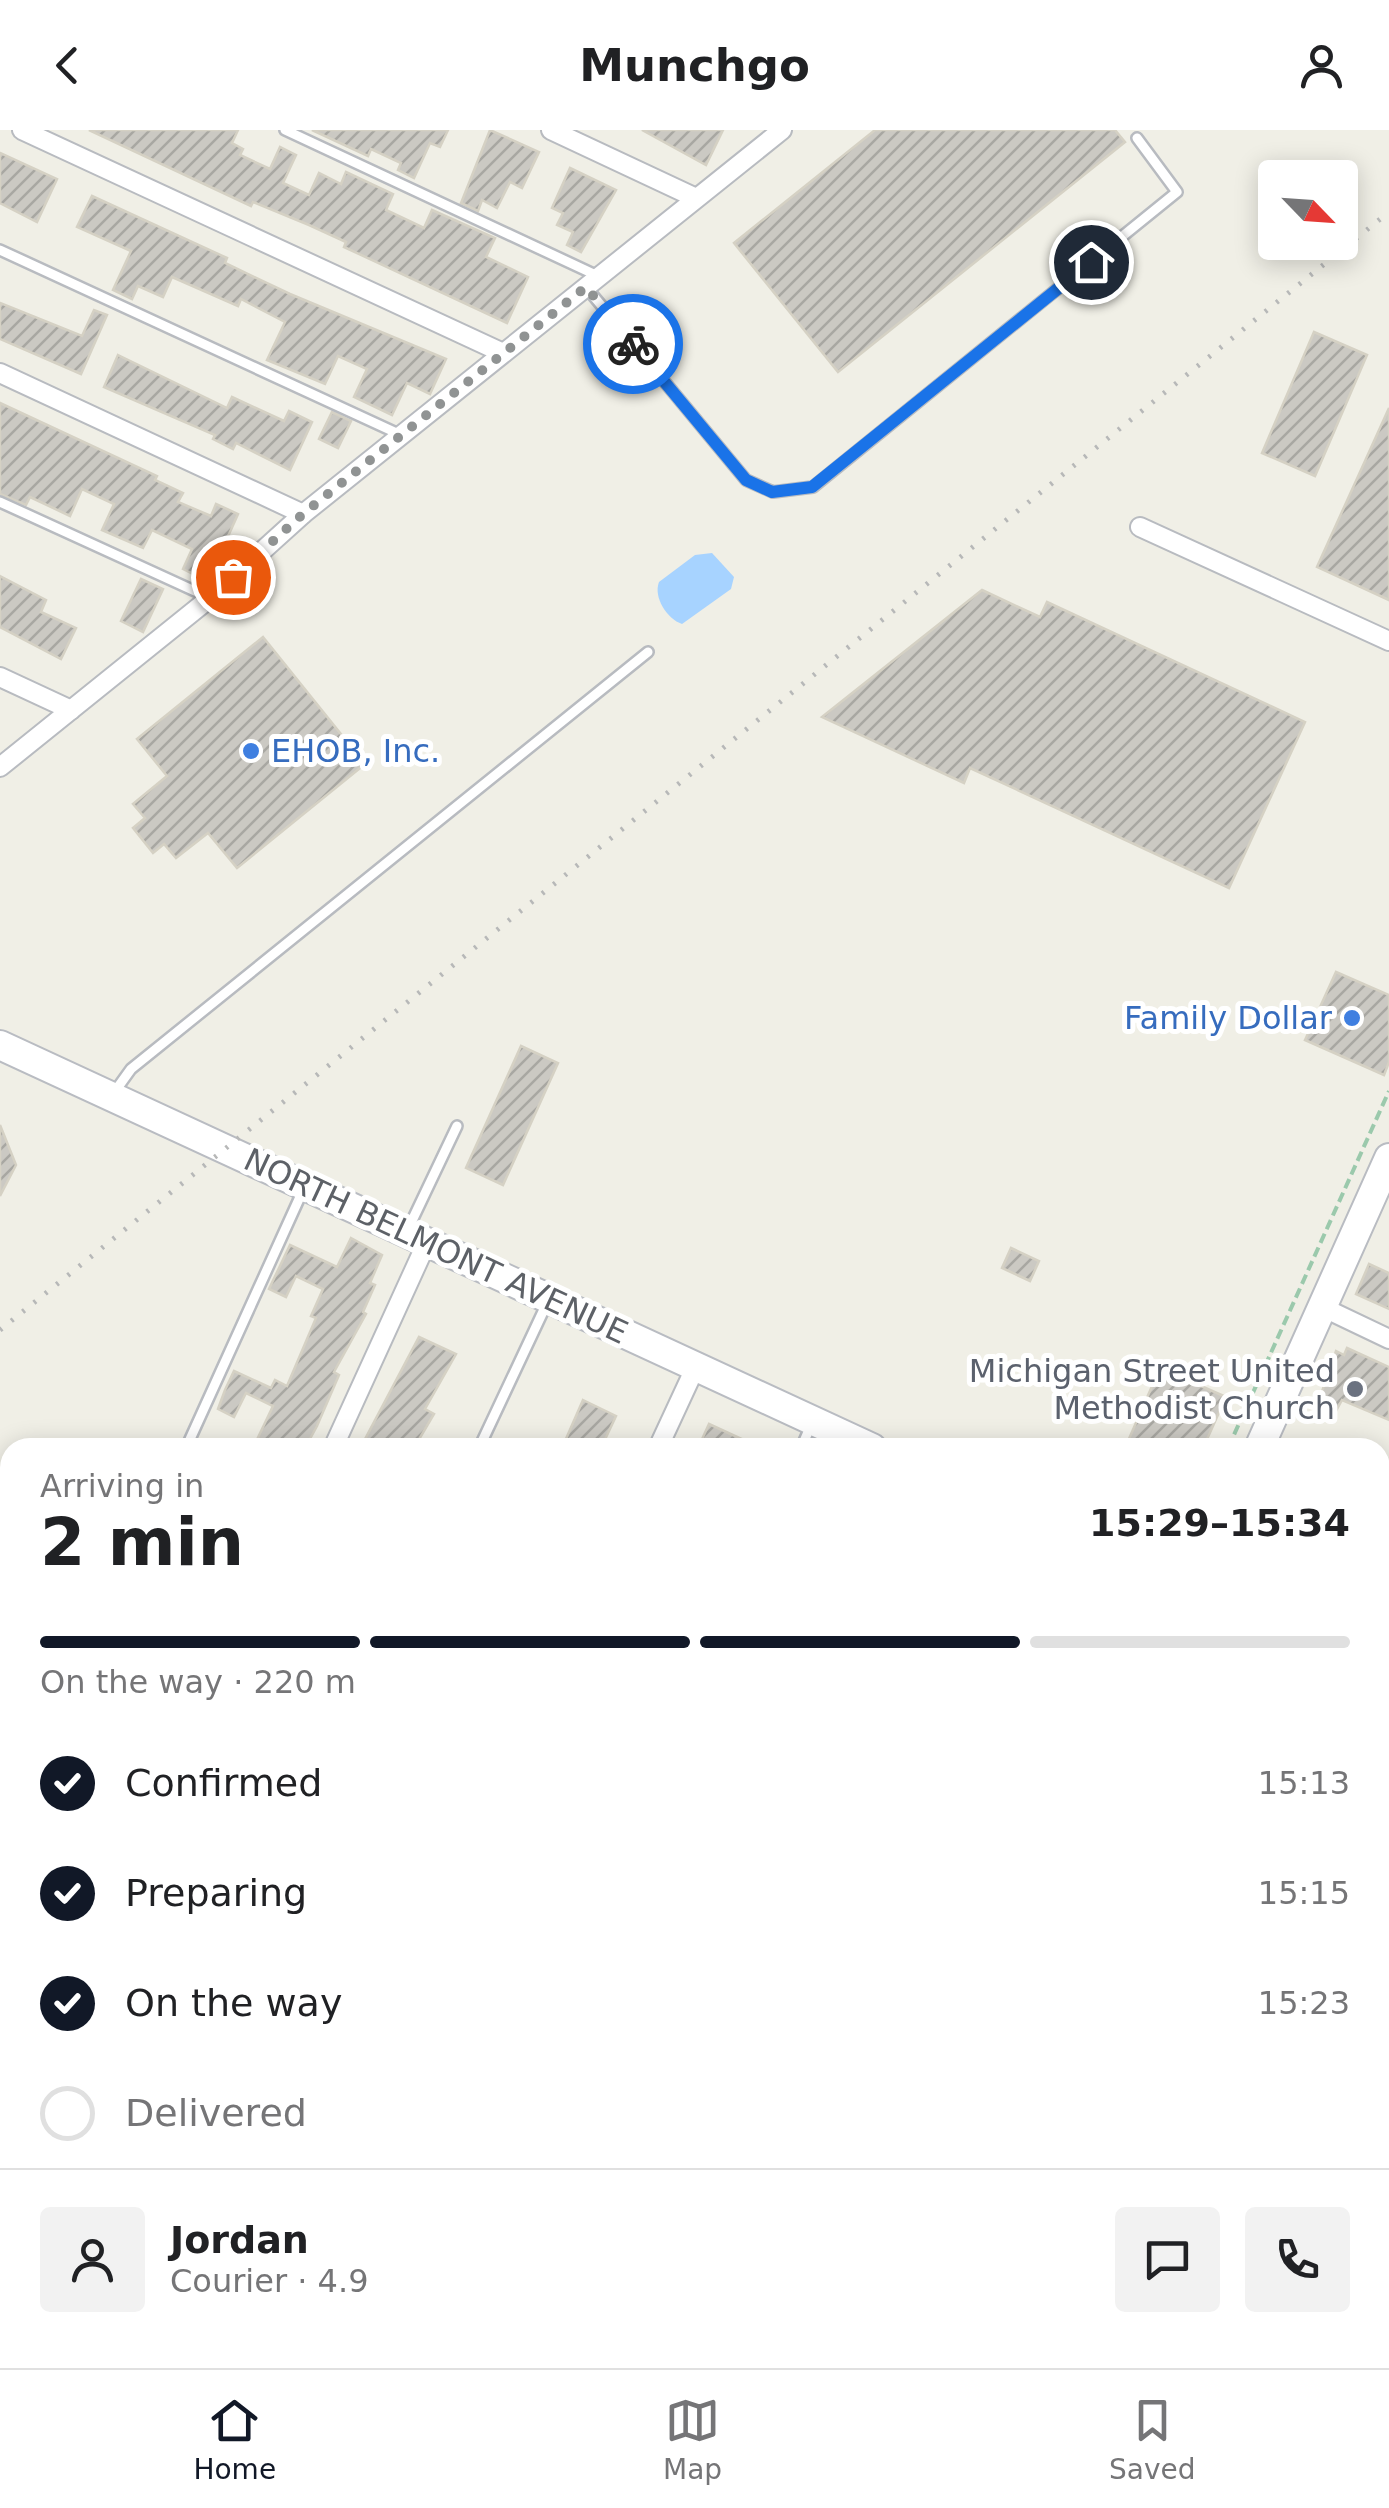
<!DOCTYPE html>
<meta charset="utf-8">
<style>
body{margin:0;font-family:"DejaVu Sans",sans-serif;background:#f2f2f2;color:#202124;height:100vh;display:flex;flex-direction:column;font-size:38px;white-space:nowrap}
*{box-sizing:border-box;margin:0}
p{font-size:32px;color:#757577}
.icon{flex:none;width:55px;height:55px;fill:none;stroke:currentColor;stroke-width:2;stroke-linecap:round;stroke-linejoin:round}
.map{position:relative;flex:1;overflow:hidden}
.panel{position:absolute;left:0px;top:1308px;width:1390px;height:932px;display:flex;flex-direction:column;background:#fff;border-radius:30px 30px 0 0;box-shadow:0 5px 25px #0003}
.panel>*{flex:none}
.needle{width:65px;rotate:115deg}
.controls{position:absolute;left:1258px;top:30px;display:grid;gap:20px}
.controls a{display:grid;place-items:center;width:100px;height:100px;border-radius:10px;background:#fff;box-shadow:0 5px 25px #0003;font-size:50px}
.pin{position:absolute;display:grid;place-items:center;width:85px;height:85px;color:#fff;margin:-42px;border:5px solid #fff;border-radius:50%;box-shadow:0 2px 10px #0007}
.courier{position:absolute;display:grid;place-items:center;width:100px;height:100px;margin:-50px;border:8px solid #1a73e8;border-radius:50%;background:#fff;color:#222;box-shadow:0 2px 12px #0007}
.head em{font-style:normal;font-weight:700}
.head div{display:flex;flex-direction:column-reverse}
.head{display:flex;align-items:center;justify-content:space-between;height:170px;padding:0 40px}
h1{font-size:65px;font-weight:700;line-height:75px}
.bar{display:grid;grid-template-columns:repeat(4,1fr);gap:15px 10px;align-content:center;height:120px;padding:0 40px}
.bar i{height:12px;border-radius:8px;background:#e0e0e0}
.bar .current{background:#111827}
.bar p{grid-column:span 4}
.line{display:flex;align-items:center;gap:25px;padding:0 40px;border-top:2px solid #e0e0e0}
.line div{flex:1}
.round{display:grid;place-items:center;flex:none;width:105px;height:105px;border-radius:10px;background:#f2f2f2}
ol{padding:0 40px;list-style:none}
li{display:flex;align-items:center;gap:30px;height:110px}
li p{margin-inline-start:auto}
li .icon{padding:10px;border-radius:50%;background:#111827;color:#fff;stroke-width:4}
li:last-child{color:#757577}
li i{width:55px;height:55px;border:5px solid #e0e0e0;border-radius:50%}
header{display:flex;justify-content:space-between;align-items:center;height:130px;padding:0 40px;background:#fff;font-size:45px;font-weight:700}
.tab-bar{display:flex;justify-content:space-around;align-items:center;height:140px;border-top:2px solid #e0e0e0;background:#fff;font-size:28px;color:#757577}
.tab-bar a{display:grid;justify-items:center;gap:5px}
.tab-bar .current{color:#111827}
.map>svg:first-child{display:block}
.industrial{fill:#e1e0da}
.water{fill:#a7d3ff}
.building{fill:url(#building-hatch);stroke:#d5d1c4;stroke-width:2.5}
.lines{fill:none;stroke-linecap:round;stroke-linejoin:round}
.service-casing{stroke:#b8bbc0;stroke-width:14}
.minor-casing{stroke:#b8bbc0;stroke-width:22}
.secondary-casing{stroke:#b9bcc2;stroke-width:32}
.path{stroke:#9bc9ac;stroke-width:4;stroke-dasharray:10 5;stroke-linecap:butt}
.service{stroke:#fff;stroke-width:9}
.minor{stroke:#fff;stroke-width:18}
.secondary{stroke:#fff;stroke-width:28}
.rail{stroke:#b7b8b8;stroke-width:5;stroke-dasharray:2.5 12;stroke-linecap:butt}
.done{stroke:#909393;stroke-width:10;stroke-dasharray:0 18}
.route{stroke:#1a73e8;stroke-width:12}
.shop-dot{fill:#3f7fe0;stroke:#fff;stroke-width:4}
.worship-dot{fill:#6b7280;stroke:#fff;stroke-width:4}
.labels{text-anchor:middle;stroke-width:10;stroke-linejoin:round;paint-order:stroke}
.shop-label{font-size:32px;fill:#366cbe;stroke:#fff;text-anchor:start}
.street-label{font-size:32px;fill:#5d6167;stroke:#fff}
.worship-label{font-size:32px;fill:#5b616d;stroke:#fff;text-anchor:end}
</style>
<header><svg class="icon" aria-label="back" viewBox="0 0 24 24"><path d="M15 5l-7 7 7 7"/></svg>Munchgo<svg class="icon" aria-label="person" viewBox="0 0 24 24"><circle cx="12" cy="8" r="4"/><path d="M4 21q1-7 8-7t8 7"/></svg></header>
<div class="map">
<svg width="1389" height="2238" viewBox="0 0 1389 2238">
<defs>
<pattern id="building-hatch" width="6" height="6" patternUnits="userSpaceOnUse" patternTransform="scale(2.5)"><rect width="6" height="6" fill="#cbc9c3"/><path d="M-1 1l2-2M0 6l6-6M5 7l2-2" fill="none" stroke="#a8a7a2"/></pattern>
</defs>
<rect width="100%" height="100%" fill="#f0efe6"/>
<path class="industrial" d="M859,2230H1109L1127,2238H855Z"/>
<path class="water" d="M712,423L734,447L731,459L682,494C667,489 653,467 659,452L695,425Z"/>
<g class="building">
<path d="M89,0H238L232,13L243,19L240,25L270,39L280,17L296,25L283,53L309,65L319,43L341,54L346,42L393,64L386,80L424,98L432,80L495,108L486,127L528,147L507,193L344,117L346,112L309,95L253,72L251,76Z"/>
<path d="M312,0H448L440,17L430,13L414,48L398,40L401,33L371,19L368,26Z"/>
<path d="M490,0L539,22L522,58L510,52L497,78L482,70L478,81L461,73Z"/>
<path d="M642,0H723L706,35Z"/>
<path d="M875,0H1115L1125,12L838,242L734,113Z"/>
<path d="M0,23L57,49L37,92L0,73Z"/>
<path d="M570,38L616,60L581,122L567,115L573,102L557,95L563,83L552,78Z"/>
<path d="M92,66L227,128L225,133L290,164L446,229L430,264L407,253L392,285L354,267L367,239L338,226L325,254L267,230L285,192L241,169L238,176L172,147L163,167L138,156L132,169L113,160L131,121L77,97Z"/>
<path d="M0,173L82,206L94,180L107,185L81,244L0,209Z"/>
<path d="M1314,202L1367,225L1315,346L1262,323Z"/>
<path d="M118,225L227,278L232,267L284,291L289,281L312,292L290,340L236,313L233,319L213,309L215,305L104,257Z"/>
<path d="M0,273L157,346L155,350L183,363L178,372L211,386L216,374L238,384L221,422L210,417L197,446L183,439L192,419L152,400L143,418L102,400L114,374L82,359L70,386L30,367L26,375L0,364Z"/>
<path d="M1389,278V470L1317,437Z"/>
<path d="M332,282L351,291L338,318L319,309Z"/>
<path d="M0,446L46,470L41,482L76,498L61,529L0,497Z"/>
<path d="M141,449L163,459L143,502L121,491Z"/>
<path d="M982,460L1040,487L1047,472L1305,592L1229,758L970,638L964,653L822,587Z"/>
<path d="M263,507L365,634L237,738L208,703L176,728L164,714L153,723L133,698L145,688L133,674L167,646L137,609Z"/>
<path d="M1336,842L1389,865V932L1384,945L1305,910Z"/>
<path d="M521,916L558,933L503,1055L466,1038Z"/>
<path d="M0,995L16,1035L0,1066Z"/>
<path d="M351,1108L382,1125L370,1153L375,1155L363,1182L366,1184L334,1242L339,1245L317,1296L305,1318H253L273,1276L246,1263L234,1287L218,1279L225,1260L234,1241L271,1258L275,1250L287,1256L316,1188L311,1186L323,1159L296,1146L286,1167L269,1159L290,1115L337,1137Z"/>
<path d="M1011,1118L1039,1131L1030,1151L1002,1138Z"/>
<path d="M1369,1134L1389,1143V1179L1356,1164Z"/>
<path d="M419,1207L456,1224L425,1279L434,1284L414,1318H374L363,1313Z"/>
<path d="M1347,1218L1389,1237V1290L1342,1270L1336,1281L1318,1273L1336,1221L1344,1225Z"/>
<path d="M1160,1238L1226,1267L1204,1316L1125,1318Z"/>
<path d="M583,1270L616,1286L601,1318H562Z"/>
<path d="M709,1294L761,1318H698Z"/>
</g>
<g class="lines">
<g class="service-casing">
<g id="service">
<path d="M285,0L598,146"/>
<path d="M0,120L401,305"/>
<path d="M586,157L746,350L773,362L813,357L1177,62L1137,8"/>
<path d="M0,372L210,468"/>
<path d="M113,964L131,939L648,522"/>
<path d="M409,1097L457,996"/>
<path d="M186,1318L304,1058"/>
<path d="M479,1318L548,1171"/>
<path d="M801,1318L812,1293"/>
<path d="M1380,1395L1389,1375"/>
<path d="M0,1565L10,1570"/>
<path d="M1380,1697L1389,1701"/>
<path d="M0,1838L10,1843"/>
<path d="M1380,1956L1389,1960"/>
<path d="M1380,2209L1389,2212"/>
</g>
</g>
<g class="minor-casing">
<g id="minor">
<path d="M22,0L503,223"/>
<path d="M551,0L696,68"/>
<path d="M0,243L303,384"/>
<path d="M1140,397L1389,511"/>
<path d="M0,547L71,580"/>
<path d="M0,637L210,468L303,384L782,0"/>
<path d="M1322,1177L1389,1209"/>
<path d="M333,1318L427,1112"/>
<path d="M658,1318L696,1236"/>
<path d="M0,1430L10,1435"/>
<path d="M1380,1551L1389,1555"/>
<path d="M0,1700L10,1705"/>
<path d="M0,1767L10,1746"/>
<path d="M1380,1822L1389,1826"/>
<path d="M0,1974L10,1978"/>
<path d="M1380,2083L1389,2087"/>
<path d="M767,2230L784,2238"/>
<path d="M1131,2230L1148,2238"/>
<path d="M235,2238L238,2230"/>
</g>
</g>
<g class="secondary-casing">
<g id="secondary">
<path d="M0,915L872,1318"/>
<path d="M1259,1318L1389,1028"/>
<path d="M838,2238L842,2230"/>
</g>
</g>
<g class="path">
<path d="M1228,1318L1389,961"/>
<path d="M807,2238L811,2230"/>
</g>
<use href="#service" class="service"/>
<use href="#minor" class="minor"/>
<use href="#secondary" class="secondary"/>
<g class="rail">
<path d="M0,1200L1389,82"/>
<path d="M0,2111L10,2115"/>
<path d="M275,2230L293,2238"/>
</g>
</g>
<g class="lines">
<path class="done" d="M233,447L303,384L586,157L633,214"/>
<path class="route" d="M633,214L746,350L772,362L812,357L1091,132"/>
</g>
<g class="shop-dot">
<circle cx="251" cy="621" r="10"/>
<circle cx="1352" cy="888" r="10"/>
</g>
<circle class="worship-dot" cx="1355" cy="1259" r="10"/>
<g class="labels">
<g class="shop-label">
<text x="271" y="632">EHOB, Inc.</text>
<text x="1332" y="899" text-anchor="end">Family Dollar</text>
</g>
<g class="street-label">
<text transform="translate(436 1116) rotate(25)" y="11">NORTH BELMONT AVENUE</text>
</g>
<g class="worship-label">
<text x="1335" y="1252">Michigan Street United<tspan x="1335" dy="37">Methodist Church</tspan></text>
</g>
</g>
</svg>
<div class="controls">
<a><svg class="needle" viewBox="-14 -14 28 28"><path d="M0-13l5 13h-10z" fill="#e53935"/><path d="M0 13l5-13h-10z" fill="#757577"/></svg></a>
</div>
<div class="pin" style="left:233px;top:447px;background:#ea580c"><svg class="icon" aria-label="bag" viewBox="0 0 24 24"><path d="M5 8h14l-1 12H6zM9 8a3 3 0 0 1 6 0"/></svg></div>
<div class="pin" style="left:1091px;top:132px;background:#1f2937"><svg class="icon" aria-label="home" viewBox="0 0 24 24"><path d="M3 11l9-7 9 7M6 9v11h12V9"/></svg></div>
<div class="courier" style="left:633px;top:214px"><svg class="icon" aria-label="bike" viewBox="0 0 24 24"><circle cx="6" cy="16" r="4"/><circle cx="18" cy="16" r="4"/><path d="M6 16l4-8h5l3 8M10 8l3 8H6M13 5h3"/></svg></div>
<section class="panel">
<div class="head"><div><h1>2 min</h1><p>Arriving in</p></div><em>15:29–15:34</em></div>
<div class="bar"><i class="current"></i><i class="current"></i><i class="current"></i><i></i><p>On the way · 220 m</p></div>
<ol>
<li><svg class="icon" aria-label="check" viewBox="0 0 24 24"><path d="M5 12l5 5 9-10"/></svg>Confirmed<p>15:13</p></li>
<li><svg class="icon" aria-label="check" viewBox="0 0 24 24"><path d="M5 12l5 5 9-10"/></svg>Preparing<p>15:15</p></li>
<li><svg class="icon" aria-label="check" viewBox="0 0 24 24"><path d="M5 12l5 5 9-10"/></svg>On the way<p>15:23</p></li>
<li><i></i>Delivered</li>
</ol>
<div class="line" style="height:180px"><a class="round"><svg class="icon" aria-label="person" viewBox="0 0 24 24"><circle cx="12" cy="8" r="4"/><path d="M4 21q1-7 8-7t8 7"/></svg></a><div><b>Jordan</b><p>Courier · 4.9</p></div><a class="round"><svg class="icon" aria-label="chat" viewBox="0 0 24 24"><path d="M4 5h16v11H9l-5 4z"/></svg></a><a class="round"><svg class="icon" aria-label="phone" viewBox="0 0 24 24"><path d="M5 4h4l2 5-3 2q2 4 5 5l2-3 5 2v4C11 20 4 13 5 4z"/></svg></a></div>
</section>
</div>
<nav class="tab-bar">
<a class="current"><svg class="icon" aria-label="home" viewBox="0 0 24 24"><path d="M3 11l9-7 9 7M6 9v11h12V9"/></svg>Home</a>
<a><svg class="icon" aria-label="map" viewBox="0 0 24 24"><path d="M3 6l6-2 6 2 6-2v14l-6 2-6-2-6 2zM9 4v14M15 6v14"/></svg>Map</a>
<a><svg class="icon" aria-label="saved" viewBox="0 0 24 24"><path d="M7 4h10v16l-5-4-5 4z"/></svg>Saved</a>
</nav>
